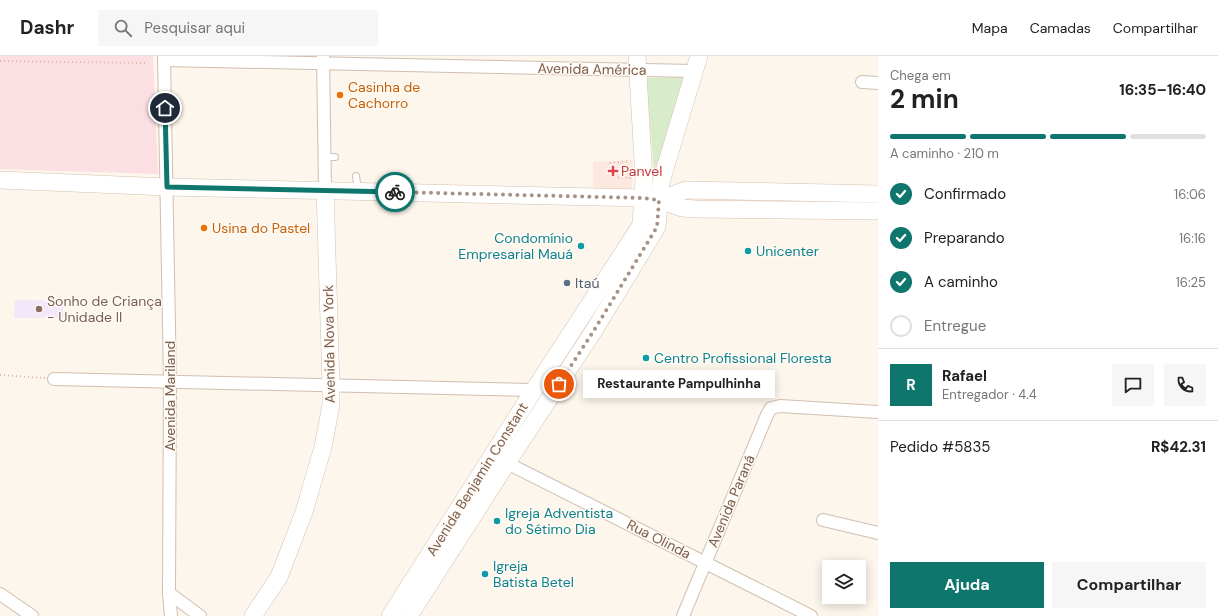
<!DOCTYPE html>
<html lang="pt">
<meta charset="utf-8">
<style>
body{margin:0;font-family:"DM Sans",sans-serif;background:#f6f6f6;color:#222;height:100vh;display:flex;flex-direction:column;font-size:15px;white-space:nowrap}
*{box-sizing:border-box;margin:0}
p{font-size:13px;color:#767676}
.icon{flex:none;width:22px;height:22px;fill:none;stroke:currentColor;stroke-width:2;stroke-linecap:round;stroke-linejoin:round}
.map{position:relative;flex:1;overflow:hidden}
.drawer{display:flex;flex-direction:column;background:#fff;width:340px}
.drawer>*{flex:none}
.buttons{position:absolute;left:822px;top:504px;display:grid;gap:8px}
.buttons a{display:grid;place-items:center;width:44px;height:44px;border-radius:0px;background:#fff;box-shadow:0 2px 10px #0003;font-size:20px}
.pin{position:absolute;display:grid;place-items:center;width:34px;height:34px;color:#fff;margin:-17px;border:2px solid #fff;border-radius:50%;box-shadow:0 1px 4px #0007}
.courier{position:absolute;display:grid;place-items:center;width:40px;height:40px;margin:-20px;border:3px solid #0f766e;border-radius:50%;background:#fff;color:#222;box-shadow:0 1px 5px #0007}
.bubble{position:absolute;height:28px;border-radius:0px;background:#fff;box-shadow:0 2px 10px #0003;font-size:13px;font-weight:700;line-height:28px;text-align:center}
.head em{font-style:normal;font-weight:700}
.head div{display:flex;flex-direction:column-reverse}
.head{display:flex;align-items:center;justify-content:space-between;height:68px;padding:0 12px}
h1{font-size:26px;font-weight:700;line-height:30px}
.bar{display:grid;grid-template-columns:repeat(4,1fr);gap:6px 4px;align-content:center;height:48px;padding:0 12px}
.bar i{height:5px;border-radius:3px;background:#e0e0e0}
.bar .active{background:#0f766e}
.bar p{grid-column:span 4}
.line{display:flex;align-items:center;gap:10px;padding:0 12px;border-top:1px solid #e0e0e0}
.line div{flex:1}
.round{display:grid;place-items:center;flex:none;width:42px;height:42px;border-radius:0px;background:#f6f6f6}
ol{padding:0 12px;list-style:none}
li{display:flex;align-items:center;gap:12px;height:44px}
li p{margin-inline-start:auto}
li .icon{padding:4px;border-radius:50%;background:#0f766e;color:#fff;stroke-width:4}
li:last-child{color:#767676}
li i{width:22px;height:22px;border:2px solid #e0e0e0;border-radius:50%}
.cta{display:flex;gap:8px;margin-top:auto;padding:8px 12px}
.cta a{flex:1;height:46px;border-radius:0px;background:#0f766e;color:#fff;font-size:16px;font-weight:700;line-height:46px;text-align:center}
.cta a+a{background:#f6f6f6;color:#222}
header{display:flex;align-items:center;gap:24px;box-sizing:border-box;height:56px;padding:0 20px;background:#fff;border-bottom:1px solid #e0e0e0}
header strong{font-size:19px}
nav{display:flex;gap:22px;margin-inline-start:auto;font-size:14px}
.search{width:280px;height:36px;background:#f6f6f6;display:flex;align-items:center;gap:10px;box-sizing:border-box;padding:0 14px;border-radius:0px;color:#767676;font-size:15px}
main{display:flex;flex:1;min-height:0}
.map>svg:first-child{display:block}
.commercial{fill:#fde8e0}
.education{fill:#f3e8fa}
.medical{fill:#fbdfe3}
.green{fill:#d8ecc9}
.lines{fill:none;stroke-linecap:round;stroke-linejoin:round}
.lane-casing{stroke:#d1beb0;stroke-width:8}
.street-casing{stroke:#d1beb0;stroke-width:14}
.secondary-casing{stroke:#d6c0b0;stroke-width:18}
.path{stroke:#d9b8a5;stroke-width:2;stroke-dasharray:1 3;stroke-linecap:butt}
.lane{stroke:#fff;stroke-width:6}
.street{stroke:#fff;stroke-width:12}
.secondary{stroke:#fff;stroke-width:17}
.done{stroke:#a89285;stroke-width:4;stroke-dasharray:0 7.2}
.route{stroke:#0f766e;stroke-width:5}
.food-dot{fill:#e8710a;stroke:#fffaf3;stroke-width:1.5}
.health-dot{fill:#e0444e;stroke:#fffaf3;stroke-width:1.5}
.culture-dot{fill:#0f9aa8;stroke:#fffaf3;stroke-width:1.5}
.service-dot{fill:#5c6f8a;stroke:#fffaf3;stroke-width:1.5}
.education-dot{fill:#8d6e63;stroke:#fffaf3;stroke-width:1.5}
.labels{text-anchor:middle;stroke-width:3;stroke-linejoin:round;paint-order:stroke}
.street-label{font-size:14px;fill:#7a5c4d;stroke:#fffaf3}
.food-label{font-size:14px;fill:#c56008;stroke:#fffaf3;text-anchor:start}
.health-label{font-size:14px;fill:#be3a42;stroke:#fffaf3;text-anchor:start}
.culture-label{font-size:14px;fill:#0d838f;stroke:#fffaf3;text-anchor:start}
.service-label{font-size:14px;fill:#4e5e75;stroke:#fffaf3;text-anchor:start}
.education-label{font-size:14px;fill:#785e54;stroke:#fffaf3;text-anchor:start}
</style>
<header>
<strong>Dashr</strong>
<div class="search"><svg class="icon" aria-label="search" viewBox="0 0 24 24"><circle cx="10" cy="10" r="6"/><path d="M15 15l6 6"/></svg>Pesquisar aqui</div>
<nav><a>Mapa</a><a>Camadas</a><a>Compartilhar</a></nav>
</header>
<main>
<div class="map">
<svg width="878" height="560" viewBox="0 0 878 560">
<rect width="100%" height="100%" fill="#fdf6ec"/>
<path class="commercial" d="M633,104L632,134L593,132V106Z"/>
<path class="education" d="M15,244L63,245V262H14Z"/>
<path class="medical" d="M0,0H153L158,118L0,113Z"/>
<path class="green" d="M687,21L658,109L654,116L646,22Z"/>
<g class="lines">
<g class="lane-casing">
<g id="lane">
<path d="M325,101H335"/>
<path d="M356,120L358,134"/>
</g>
</g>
<g class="street-casing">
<g id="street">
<path d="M164,0L170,325L169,537L171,560"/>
<path d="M323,0L325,134"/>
<path d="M164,4L694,15"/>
<path d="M862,26L878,27"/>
<path d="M54,323L534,334"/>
<path d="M507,407L811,560"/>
<path d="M823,464L878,477"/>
<path d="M169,537L200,560"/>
<path d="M0,538L32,560"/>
<path d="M683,560L767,359L771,352L780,350L878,356"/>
</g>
</g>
<g class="secondary-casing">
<g id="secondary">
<path d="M0,124L167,131L643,142L659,144L682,152L695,153L878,155"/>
<path d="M659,144L686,134L878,138"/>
<path d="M253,560L279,521L304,456L323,391L331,349V330L325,134"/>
<path d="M390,560L534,334L641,169L644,124L637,0"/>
<path d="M409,560L507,407L593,276L657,171L661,126L699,0"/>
</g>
</g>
<g class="path">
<path d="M0,5L146,7"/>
<path d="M610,107L630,105"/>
<path d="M610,121L630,122V120"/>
<path d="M0,319L45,322"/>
</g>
<use href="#lane" class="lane"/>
<use href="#street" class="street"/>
<use href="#secondary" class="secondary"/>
</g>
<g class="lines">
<path class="done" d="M395,136L643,142L659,144L657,171L593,276L559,328"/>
<path class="route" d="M165,52L167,131L395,136"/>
</g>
<g class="food-dot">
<circle cx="340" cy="39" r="4"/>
<circle cx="204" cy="172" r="4"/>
</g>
<path class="health-dot" d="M611 109h4v4h4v4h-4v4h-4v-4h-4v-4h4z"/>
<g class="culture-dot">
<circle cx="581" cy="190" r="4"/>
<circle cx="748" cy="195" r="4"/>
<circle cx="646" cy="302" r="4"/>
<circle cx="497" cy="465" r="4"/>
<circle cx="485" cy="518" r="4"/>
</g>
<circle class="service-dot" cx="567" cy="227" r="4"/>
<circle class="education-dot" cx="39" cy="253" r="4"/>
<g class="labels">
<g class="street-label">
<text transform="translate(592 13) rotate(1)" y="5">Avenida América</text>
<text transform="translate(329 288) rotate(-91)" y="5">Avenida Nova York</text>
<text transform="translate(170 340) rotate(-90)" y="5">Avenida Mariland</text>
<text transform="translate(477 423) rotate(-58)" y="5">Avenida Benjamin Constant</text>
<text transform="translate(731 445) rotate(-67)" y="5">Avenida Paraná</text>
<text transform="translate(659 483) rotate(27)" y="5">Rua Olinda</text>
</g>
<g class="food-label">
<text x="348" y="36">Casinha de<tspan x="348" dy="16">Cachorro</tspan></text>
<text x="212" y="177">Usina do Pastel</text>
</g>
<g class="health-label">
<text x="621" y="120">Panvel</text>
</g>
<g class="culture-label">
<text x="573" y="187" text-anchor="end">Condomínio<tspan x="573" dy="16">Empresarial Mauá</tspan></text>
<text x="756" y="200">Unicenter</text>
<text x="654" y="307">Centro Profissional Floresta</text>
<text x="505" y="462">Igreja Adventista<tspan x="505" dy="16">do Sétimo Dia</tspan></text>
<text x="493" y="515">Igreja<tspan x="493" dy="16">Batista Betel</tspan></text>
</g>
<g class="service-label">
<text x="575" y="232">Itaú</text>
</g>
<g class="education-label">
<text x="47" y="250">Sonho de Criança<tspan x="47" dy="16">- Unidade II</tspan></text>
</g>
</g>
</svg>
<div class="buttons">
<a><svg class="icon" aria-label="layers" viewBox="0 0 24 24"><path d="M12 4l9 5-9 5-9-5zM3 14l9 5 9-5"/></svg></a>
</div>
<div class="pin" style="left:559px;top:328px;background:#ea580c"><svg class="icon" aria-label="bag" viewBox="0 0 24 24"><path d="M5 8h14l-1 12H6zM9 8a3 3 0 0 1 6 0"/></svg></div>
<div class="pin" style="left:165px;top:52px;background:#1f2937"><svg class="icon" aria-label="home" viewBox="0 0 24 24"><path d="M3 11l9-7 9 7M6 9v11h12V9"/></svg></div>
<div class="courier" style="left:395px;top:136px"><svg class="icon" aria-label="bike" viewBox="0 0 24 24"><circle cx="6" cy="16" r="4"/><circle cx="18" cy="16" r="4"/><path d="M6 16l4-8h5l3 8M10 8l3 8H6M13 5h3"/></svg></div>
<div class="bubble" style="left:583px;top:314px;width:192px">Restaurante Pampulhinha</div>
</div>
<section class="drawer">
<div class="head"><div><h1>2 min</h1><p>Chega em</p></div><em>16:35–16:40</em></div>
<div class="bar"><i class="active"></i><i class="active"></i><i class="active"></i><i></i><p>A caminho · 210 m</p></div>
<ol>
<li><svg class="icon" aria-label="check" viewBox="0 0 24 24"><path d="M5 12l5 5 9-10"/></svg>Confirmado<p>16:06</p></li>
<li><svg class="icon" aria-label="check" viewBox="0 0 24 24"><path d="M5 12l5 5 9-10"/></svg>Preparando<p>16:16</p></li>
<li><svg class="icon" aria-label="check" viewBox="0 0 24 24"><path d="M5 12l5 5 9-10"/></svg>A caminho<p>16:25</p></li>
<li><i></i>Entregue</li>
</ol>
<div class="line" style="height:72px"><b class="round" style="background:#0f766e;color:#fff">R</b><div><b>Rafael</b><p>Entregador · 4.4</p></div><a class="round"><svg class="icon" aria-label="chat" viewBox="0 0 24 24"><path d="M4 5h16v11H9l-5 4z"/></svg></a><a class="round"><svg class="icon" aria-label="phone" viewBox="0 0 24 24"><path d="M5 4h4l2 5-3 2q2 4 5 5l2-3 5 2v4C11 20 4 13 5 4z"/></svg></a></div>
<div class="line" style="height:52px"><div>Pedido #5835</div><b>R$42.31</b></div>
<div class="cta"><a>Ajuda</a><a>Compartilhar</a></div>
</section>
</main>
